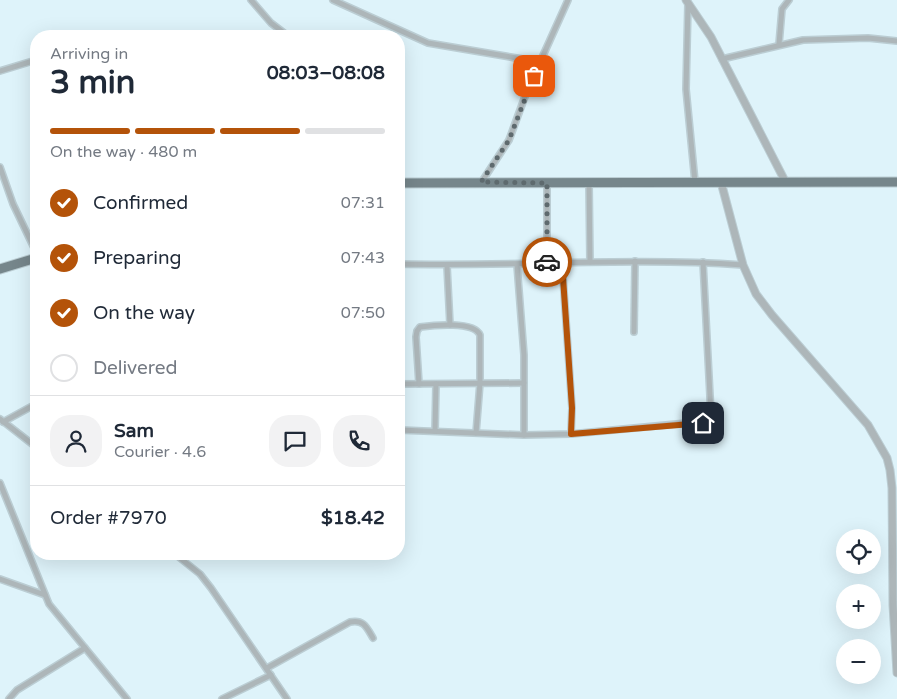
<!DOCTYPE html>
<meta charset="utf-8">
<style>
body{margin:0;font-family:"Varela Round",sans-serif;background:#f2f2f3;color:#1f2937;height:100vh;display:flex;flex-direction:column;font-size:19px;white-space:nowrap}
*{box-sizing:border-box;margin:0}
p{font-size:16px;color:#747a83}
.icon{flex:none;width:28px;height:28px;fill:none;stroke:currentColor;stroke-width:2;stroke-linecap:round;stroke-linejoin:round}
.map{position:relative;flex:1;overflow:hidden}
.sheet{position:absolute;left:30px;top:30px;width:375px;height:530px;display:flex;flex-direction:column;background:#fff;border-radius:20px;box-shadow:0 5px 20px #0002}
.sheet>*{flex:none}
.fabs{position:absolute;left:836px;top:529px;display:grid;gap:10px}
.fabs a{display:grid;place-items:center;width:45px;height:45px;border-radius:50%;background:#fff;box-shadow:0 5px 20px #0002;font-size:25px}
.pin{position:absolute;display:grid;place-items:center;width:42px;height:42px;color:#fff;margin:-21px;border-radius:10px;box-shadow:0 2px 8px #0006}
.courier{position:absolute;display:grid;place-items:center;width:50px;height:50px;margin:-25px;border:4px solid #b45309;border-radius:50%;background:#fff;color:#222;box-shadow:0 1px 6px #0007}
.headline em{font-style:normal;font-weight:800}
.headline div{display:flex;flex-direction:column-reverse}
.headline{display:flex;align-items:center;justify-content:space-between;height:85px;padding:0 20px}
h1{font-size:32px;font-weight:800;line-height:38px}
.bar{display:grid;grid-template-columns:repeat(4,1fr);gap:8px 5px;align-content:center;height:60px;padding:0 20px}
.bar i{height:6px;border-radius:4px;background:#e0e1e3}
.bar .selected{background:#b45309}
.bar p{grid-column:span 4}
.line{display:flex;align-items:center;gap:12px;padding:0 20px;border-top:1px solid #e0e1e3}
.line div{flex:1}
.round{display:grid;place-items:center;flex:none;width:52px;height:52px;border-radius:20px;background:#f2f2f3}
ol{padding:0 20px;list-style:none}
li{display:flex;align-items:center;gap:15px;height:55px}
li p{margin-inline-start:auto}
li .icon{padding:5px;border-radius:50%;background:#b45309;color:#fff;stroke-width:4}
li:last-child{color:#747a83}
li i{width:28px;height:28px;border:2px solid #e0e1e3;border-radius:50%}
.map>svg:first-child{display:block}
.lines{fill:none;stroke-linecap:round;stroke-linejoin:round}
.minor-casing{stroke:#bbcdd3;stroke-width:8}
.tertiary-casing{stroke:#bbcdd3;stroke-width:9}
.primary-casing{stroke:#bbcdd3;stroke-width:11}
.minor{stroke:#adb6b9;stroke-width:5}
.tertiary{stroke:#adb6b9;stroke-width:7}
.primary{stroke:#76868b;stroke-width:9}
.done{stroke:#5e6a6e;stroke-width:5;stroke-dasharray:0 9}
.route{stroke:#b45309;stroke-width:6}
</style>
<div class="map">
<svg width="897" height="699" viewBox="0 0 897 699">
<rect width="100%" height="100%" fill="#def3fa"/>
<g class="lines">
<g class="minor-casing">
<g id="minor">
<path d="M251,0L271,23L288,36"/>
<path d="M333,0L428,43L540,62"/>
<path d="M688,3L686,89L695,182"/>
<path d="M779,44L782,9L789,0"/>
<path d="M722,59L803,40L868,38L897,41"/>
<path d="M0,71L36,60"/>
<path d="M0,167L13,204L36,252"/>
<path d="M481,183L509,140L527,91L568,0"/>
<path d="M547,183V263"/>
<path d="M589,183L590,262"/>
<path d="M562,263L572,408L571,434"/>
<path d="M399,264C514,267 628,257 743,265"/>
<path d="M517,265L524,355V435"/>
<path d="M447,266L450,325"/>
<path d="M634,332L635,261"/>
<path d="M399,384L524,383"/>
<path d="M419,384L416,337L417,331L420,327C434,325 474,321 480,335V383L476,433"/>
<path d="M0,419L36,447"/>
<path d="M3,422L36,404"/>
<path d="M399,430L524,435L571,434L708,421L711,415L703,262"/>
<path d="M435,431L436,384"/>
<path d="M0,483L49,604L127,699"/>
<path d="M175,554L200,574L211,588L287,699"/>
<path d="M0,579L45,595"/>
<path d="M267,668L350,622C364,619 367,628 373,638"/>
<path d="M9,699L17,690L85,648"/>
<path d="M222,699L271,675"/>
</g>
</g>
<g class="tertiary-casing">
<g id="tertiary">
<path d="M686,0L711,37L785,181"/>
<path d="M721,182L743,265L756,294L772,315L868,425L887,458L890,470L892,488L893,605L897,673"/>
</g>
</g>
<g class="primary-casing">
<g id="primary">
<path d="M399,183L897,182"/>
<path d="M0,269L36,258"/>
</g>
</g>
<use href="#minor" class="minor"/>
<use href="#tertiary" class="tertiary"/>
<use href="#primary" class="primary"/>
</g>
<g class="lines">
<path class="done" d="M534,76L509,140L481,182L547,183V262"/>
<path class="route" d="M547,262L562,263L572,408L571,434L703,423"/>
</g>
</svg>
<div class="fabs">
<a><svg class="icon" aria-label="locate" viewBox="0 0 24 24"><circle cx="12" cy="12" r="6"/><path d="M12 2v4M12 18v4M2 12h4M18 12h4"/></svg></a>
<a>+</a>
<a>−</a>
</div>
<div class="pin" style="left:534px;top:76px;background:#ea580c"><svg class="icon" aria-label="bag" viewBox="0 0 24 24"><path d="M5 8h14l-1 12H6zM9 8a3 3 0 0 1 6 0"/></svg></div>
<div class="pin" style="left:703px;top:423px;background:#1f2937"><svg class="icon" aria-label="home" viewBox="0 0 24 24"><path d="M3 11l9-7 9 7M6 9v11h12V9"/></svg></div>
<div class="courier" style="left:547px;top:262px"><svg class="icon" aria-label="car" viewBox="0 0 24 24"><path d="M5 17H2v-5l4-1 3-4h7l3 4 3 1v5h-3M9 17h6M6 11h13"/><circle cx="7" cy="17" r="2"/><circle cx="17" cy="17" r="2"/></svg></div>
<section class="sheet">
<div class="headline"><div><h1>3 min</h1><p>Arriving in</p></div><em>08:03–08:08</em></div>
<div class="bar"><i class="selected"></i><i class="selected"></i><i class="selected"></i><i></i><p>On the way · 480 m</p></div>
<ol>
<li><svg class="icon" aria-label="check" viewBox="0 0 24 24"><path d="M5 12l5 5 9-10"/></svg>Confirmed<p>07:31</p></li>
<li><svg class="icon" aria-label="check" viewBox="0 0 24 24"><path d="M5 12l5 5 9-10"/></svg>Preparing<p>07:43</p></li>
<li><svg class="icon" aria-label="check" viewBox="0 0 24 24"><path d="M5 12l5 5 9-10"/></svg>On the way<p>07:50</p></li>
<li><i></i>Delivered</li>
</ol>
<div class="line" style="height:90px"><a class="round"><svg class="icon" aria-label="person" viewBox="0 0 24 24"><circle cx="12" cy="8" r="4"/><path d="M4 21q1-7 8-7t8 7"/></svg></a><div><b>Sam</b><p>Courier · 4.6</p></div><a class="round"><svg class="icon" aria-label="chat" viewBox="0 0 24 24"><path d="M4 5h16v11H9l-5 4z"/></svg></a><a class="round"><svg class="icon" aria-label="phone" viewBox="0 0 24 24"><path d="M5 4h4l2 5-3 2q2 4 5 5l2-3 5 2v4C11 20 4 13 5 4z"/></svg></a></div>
<div class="line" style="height:65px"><div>Order #7970</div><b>$18.42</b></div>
</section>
</div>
